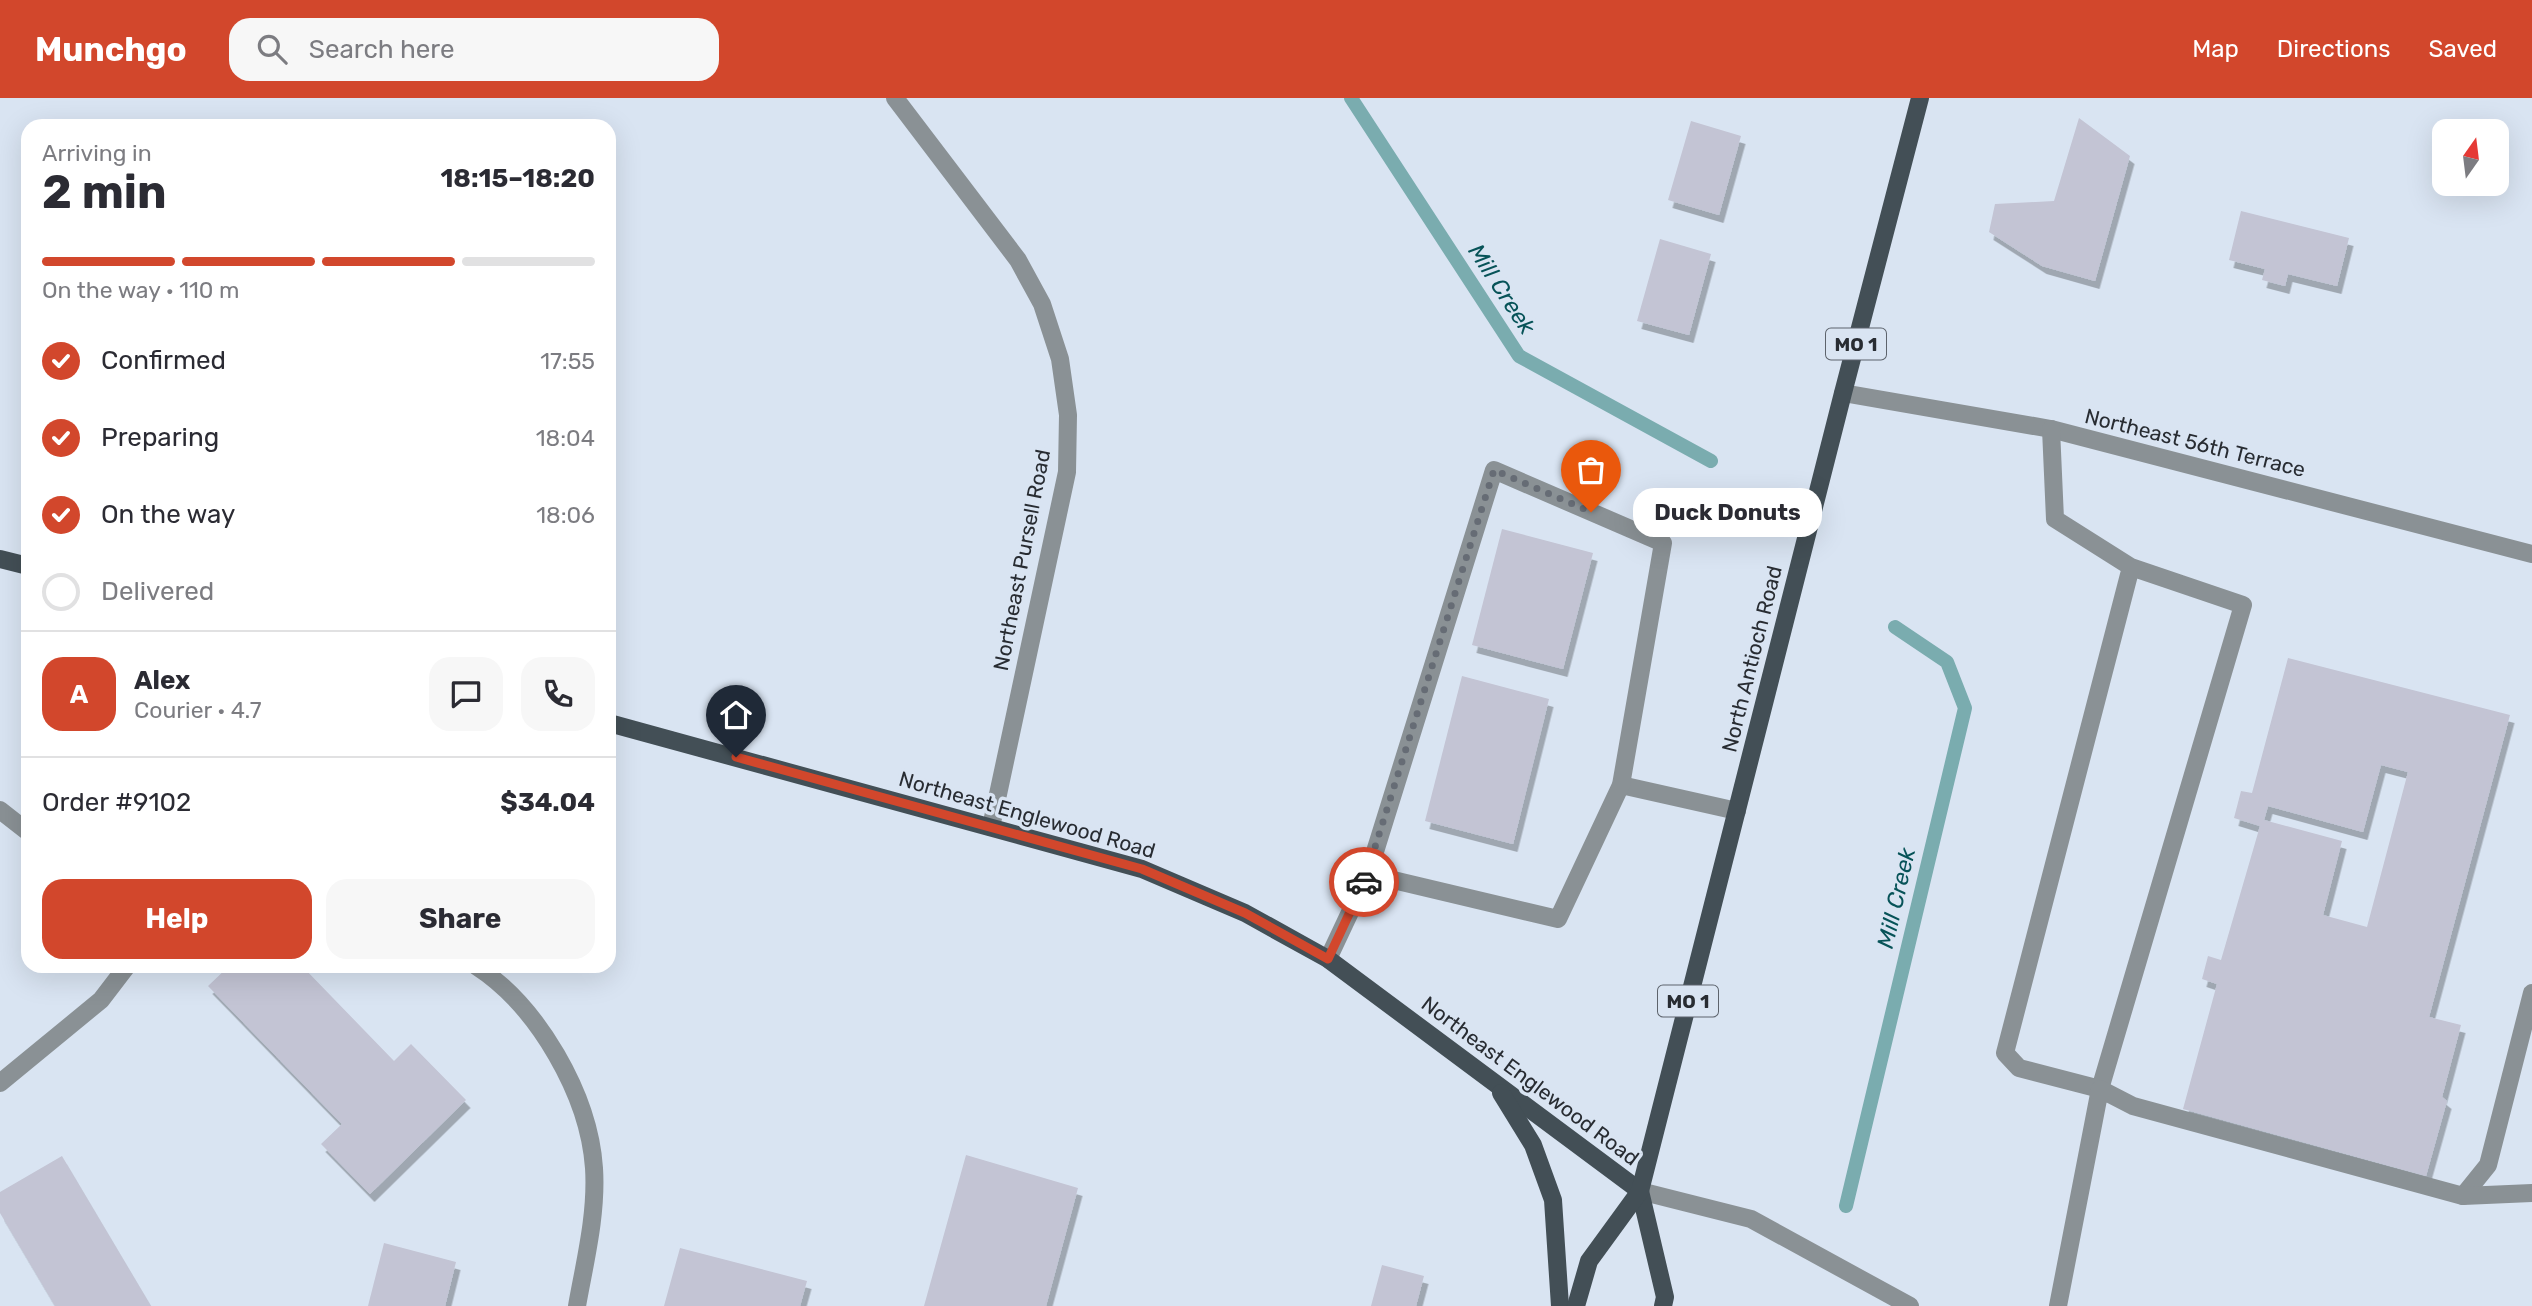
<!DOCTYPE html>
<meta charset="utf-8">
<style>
body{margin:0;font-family:Rubik,sans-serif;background:#f7f7f7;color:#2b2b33;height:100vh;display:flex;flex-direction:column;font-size:26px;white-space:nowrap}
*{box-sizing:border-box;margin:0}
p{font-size:23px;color:#7c7c81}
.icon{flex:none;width:38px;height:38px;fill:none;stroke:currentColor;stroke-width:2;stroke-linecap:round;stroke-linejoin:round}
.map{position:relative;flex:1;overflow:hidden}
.panel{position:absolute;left:21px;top:21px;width:595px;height:854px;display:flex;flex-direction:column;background:#fff;border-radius:21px;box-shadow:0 7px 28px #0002}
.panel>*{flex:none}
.needle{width:46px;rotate:14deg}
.tools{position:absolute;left:2432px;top:21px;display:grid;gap:14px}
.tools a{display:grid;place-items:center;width:77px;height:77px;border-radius:14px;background:#fff;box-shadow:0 7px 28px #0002;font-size:35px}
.pin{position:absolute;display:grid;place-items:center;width:60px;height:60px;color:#fff;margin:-72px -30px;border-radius:50% 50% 50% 0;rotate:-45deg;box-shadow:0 0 7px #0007}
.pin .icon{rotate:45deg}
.courier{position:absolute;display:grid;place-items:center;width:70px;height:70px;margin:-35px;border:5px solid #d2472c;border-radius:50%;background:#fff;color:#222;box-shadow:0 2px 9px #0007}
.bubble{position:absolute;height:49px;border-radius:21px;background:#fff;box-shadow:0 7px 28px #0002;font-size:23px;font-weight:700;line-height:49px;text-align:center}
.headline em{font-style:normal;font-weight:700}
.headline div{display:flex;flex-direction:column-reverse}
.headline{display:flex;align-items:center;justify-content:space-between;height:119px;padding:0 21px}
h1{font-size:46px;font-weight:700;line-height:52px}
.bar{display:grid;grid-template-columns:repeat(4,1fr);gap:10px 7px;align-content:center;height:84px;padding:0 21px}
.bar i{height:9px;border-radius:5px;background:#e1e1e2}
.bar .selected{background:#d2472c}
.bar p{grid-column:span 4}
.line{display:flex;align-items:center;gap:18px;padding:0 21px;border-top:2px solid #e1e1e2}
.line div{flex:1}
.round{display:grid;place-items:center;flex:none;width:74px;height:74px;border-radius:21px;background:#f7f7f7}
ol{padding:0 21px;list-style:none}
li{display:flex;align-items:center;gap:21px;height:77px}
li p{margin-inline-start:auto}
li .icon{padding:7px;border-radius:50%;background:#d2472c;color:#fff;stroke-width:4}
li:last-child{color:#7c7c81}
li i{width:38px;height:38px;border:4px solid #e1e1e2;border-radius:50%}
.cta{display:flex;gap:14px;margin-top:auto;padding:14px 21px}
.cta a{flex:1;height:80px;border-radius:21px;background:#d2472c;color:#fff;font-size:28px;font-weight:700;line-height:80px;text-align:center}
.cta a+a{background:#f7f7f7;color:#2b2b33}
header{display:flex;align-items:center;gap:42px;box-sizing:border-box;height:98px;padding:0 35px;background:#d2472c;color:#fff}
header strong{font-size:33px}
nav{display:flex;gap:38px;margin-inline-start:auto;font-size:24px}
.search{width:490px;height:63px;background:#f7f7f7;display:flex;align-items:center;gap:18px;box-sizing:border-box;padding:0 24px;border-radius:21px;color:#7c7c81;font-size:26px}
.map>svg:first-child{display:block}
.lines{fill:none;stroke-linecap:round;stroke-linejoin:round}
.stream{stroke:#7aacaf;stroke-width:14}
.building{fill:#c3c4d4;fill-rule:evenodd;filter:url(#shadow)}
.minor{stroke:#8a9195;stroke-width:18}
.major{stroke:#434f56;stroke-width:18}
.done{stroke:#666c75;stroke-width:7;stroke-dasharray:0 12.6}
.route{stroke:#d2472c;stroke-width:9}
.labels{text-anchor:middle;stroke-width:7;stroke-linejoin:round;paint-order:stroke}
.shield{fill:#d9e4f2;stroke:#5d636c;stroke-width:2}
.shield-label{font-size:19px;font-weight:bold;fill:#282c32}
.street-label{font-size:21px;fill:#282c32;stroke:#d9e4f2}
.water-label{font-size:23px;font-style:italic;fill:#075358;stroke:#d9e4f2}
</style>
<header>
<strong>Munchgo</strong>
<div class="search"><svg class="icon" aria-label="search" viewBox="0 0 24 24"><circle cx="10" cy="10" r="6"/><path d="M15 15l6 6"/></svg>Search here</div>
<nav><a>Map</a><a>Directions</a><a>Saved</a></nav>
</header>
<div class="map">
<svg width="2532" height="1208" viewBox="0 0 2532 1208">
<defs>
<filter id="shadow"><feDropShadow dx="4.5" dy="8" stdDeviation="0" flood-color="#0004"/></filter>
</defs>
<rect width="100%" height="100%" fill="#d9e4f2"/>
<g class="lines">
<g class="stream">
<path d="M1351,0L1519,258L1711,363"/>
<path d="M1846,1108L1965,610L1947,564L1895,529"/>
</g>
</g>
<g class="building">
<path d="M2079,20L2130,58L2095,183L2042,168L1989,134L1995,106L2054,103Z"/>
<path d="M1691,23L1741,38L1719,117L1668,102Z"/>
<path d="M2241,113L2349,140L2337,188L2288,176L2285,188L2262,182L2265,171L2229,162Z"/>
<path d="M1660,141L1711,156L1689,237L1637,223Z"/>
<path d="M1502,431L1593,455L1563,571L1472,547Z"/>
<path d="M2288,560L2510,617L2429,919L2461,927L2442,999L2447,1003L2426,1078L2183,1011L2217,886L2202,881L2208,858L2221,862L2260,728L2234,720L2241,693L2252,695ZM2381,667L2408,674L2367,829L2323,817L2342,743L2264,722L2268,708L2363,734Z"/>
<path d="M1462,578L1549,601L1513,746L1425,723Z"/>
<path d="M229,868H302L394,963L411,946L466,1002L370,1096L321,1046L342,1026L208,888Z"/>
<path d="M966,1057L1078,1090L1046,1208H924Z"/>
<path d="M62,1058L151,1208H55L0,1115V1094Z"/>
<path d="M384,1145L456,1164L445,1208H368Z"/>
<path d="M680,1150L807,1183L800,1208H664Z"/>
<path d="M1382,1167L1424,1178L1416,1208H1371Z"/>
</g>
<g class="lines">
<g class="minor">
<path d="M895,0L1018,162L1042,206L1060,261L1068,317L1067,374L991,729"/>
<path d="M1843,295L2051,331L2532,456"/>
<path d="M2051,331L2055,421L2131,469L2243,507L2100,991L2019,970L2005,955L2131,469"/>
<path d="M1621,687L1737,713"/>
<path d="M0,712L28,734"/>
<path d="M1328,861L1368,776L1494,372L1663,445L1621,687L1558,821L1368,776"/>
<path d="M476,868C538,908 589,997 594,1070C597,1116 585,1163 577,1208"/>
<path d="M0,985L101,902L127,868"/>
<path d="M1640,1093L1751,1121L1910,1208"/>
<path d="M2463,1098L2488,1067L2532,895"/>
<path d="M2058,1208L2100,991L2133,1008L2463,1098L2532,1095"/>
</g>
<g class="major">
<path d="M0,461L28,468"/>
<path d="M609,625L1142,771L1245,815L1328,861L1640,1093"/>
<path d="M1501,995L1533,1047L1553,1102L1560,1208"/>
<path d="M1640,1093L1665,1199L1663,1208"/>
<path d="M1576,1208L1589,1163L1640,1093L1843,295L1920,0"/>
</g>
</g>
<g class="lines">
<path class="done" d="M1364,784L1494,372L1591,414"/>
<path class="route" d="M736,659L1142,771L1245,815L1328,861L1364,784"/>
</g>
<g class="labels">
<g class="shield">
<rect x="1826" y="230.5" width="60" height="31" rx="5"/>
<rect x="1658" y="887.5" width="60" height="31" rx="5"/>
</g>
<g class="shield-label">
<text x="1856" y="253">MO 1</text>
<text x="1688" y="910">MO 1</text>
</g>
<g class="street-label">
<text transform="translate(2195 345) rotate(14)" y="7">Northeast 56th Terrace</text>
<text transform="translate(1022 462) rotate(-79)" y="7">Northeast Pursell Road</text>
<text transform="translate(1752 561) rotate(-76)" y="7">North Antioch Road</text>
<text transform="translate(1027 717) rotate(16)" y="7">Northeast Englewood Road</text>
<text transform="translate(1530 983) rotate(37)" y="7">Northeast Englewood Road</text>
</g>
<g class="water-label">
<text transform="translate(1502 191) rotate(57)" y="8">Mill Creek</text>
<text transform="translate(1896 800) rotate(-77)" y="8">Mill Creek</text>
</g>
</g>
</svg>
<div class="tools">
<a><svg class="needle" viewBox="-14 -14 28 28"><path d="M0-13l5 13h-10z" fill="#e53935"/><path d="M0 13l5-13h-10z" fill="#7c7c81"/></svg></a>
</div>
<div class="pin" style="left:1591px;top:414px;background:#ea580c"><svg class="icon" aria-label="bag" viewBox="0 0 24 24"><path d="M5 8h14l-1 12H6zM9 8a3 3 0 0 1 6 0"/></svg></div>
<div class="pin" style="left:736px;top:659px;background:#1f2937"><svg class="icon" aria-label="home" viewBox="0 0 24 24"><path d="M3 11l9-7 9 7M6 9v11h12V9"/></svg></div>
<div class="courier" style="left:1364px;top:784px"><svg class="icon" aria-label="car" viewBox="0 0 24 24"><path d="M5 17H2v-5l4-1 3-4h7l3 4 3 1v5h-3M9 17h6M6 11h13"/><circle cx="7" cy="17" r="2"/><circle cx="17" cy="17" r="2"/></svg></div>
<div class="bubble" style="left:1633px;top:390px;width:189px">Duck Donuts</div>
<section class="panel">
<div class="headline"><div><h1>2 min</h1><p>Arriving in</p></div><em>18:15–18:20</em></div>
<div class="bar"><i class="selected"></i><i class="selected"></i><i class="selected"></i><i></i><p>On the way · 110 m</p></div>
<ol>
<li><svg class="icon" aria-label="check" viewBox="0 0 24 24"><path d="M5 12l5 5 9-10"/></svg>Confirmed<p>17:55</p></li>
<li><svg class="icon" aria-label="check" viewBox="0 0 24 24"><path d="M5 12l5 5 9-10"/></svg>Preparing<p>18:04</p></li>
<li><svg class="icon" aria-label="check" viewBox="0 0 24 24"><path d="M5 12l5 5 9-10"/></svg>On the way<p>18:06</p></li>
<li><i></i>Delivered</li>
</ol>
<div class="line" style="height:126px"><b class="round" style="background:#d2472c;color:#fff">A</b><div><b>Alex</b><p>Courier · 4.7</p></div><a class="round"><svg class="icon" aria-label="chat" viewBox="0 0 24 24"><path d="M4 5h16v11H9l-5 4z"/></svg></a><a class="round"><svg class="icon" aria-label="phone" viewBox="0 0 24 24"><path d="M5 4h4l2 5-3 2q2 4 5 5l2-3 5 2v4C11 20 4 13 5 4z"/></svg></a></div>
<div class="line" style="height:91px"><div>Order #9102</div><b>$34.04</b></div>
<div class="cta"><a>Help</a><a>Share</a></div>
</section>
</div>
